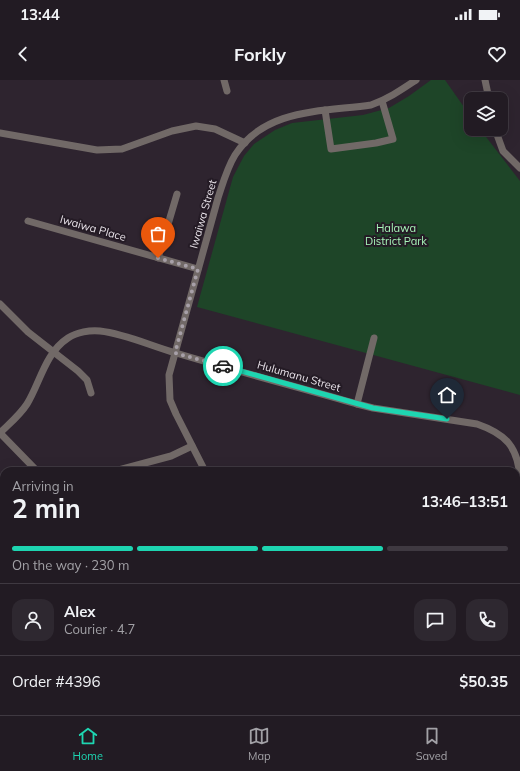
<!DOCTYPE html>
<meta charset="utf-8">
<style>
body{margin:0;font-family:Mulish,sans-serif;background:#2e2830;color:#f1f3f6;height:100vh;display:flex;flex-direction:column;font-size:15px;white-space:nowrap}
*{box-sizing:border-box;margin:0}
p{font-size:13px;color:#a2a1a6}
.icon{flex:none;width:22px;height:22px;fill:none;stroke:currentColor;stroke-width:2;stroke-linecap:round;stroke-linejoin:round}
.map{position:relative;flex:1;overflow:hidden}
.drawer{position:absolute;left:0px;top:387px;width:520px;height:248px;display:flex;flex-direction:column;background:#221b23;border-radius:12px 12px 0 0;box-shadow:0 4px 16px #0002,0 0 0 1px #3f3941}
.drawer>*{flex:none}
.controls{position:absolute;left:464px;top:12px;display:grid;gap:8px}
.controls a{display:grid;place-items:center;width:44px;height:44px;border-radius:8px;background:#221b23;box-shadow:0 4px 16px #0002,0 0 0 1px #3f3941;font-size:20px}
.pin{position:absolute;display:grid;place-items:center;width:34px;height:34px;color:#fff;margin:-41px -17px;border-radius:50% 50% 50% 0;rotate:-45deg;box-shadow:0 0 4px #0007}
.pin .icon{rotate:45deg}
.courier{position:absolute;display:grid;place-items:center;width:40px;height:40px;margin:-20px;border:3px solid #1ed5b1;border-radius:50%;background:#fff;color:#222;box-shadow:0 1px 5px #0007}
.headline em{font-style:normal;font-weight:700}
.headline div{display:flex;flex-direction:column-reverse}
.headline{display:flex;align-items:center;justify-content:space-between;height:68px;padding:0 12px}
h1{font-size:26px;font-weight:700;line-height:30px}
.bar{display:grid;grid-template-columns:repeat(4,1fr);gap:6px 4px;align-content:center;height:48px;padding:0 12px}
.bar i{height:5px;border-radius:3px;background:#3f3941}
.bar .selected{background:#1ed5b1}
.bar p{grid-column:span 4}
.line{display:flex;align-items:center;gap:10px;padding:0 12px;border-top:1px solid #3f3941}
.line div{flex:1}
.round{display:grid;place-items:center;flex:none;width:42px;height:42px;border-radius:12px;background:#2e2830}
.status{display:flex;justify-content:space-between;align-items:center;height:28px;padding:0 20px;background:#221b23;direction:ltr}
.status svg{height:11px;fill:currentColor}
header{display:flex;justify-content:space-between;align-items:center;height:52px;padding:0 12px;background:#221b23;font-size:18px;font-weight:700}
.tabs{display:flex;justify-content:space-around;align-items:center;height:56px;border-top:1px solid #3f3941;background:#221b23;font-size:11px;color:#a2a1a6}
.tabs a{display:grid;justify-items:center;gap:2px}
.tabs .selected{color:#1ed5b1}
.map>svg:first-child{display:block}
.green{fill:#1e4528}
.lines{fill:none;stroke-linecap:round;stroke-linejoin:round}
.minor{stroke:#716967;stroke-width:7}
.done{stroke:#a7a0a8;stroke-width:4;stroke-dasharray:0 7.2}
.route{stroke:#1ed5b1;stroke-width:5}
.labels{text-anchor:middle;stroke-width:4;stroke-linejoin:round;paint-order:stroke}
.street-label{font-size:11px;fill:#e8e2e9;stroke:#241b25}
.park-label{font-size:11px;fill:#a8f5b9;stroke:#241b25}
</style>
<div class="status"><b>13:44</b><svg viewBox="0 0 49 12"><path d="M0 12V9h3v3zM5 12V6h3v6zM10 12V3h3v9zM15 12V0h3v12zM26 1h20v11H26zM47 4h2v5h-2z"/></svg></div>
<header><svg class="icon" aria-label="back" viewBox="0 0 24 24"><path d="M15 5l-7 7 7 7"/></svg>Forkly<svg class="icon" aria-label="heart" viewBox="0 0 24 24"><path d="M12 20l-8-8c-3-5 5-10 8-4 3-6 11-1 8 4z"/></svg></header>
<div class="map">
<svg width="520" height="635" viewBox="0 0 520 635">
<rect width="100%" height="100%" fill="#2e242f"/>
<g class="green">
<path d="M431,0H445L471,37V49H480L520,101V315L197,227L233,97L244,76L254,64L275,50L292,43L363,35L389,28L409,16Z"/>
<path d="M4,454V483L0,484V457Z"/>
</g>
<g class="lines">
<g class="minor">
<path d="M224,0L227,11"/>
<path d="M485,0L489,19"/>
<path d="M325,30L331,69L376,63L393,59L382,21"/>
<path d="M495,49L503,71L520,88"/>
<path d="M0,53L97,70L122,69L172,51L196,46L215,49L245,63"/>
<path d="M28,141L198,189"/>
<path d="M158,178L177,114"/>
<path d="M0,224L28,252L78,291L87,300L91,313"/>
<path d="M357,324L374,258"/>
<path d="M0,353C9,344 20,335 27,324C40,303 45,273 68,258C77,252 90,250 100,251C126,254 151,266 176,273C236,291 297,307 357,324L373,328L477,344C506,354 518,367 520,398"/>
<path d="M0,353L37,391"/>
<path d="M115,391L171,376L192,366"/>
<path d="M205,391L176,334L170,320L169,295L218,118C223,103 227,88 235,75C265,28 322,32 371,25C388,19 401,10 416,0"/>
<path d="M516,416L520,399"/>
<path d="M516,442L520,446"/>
<path d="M516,453L520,455"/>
<path d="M0,525L4,524"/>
<path d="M0,545L4,558"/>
<path d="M516,545L520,547"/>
<path d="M516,597L520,587"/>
<path d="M190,631L191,635"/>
<path d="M276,631L277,635"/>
<path d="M358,631V635"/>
<path d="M20,635L21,631"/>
<path d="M105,635L106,631"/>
<path d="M500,635L502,631"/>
</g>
</g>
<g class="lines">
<path class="done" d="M158,178L198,189L175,273L223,286"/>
<path class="route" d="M223,286L373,328L447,339"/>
</g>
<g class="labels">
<g class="street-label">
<text transform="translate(203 134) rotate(-74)" y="4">Iwaiwa Street</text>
<text transform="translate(93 148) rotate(16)" y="4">Iwaiwa Place</text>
<text transform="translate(299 296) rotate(16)" y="4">Hulumanu Street</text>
</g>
<g class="park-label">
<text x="396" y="152">Halawa<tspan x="396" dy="13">District Park</tspan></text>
</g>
</g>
</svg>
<div class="controls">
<a><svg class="icon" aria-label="layers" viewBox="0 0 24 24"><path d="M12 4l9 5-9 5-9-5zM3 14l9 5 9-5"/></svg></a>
</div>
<div class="pin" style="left:158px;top:178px;background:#ea580c"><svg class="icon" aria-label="bag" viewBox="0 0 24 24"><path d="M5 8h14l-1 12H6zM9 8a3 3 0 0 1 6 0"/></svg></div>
<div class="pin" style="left:447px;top:339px;background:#1f2937"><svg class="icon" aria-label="home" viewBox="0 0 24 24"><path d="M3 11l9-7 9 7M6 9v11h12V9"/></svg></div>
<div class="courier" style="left:223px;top:286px"><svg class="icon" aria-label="car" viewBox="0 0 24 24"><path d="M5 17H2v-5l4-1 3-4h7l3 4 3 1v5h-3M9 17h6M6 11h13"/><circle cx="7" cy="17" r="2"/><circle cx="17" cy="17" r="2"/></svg></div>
<section class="drawer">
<div class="headline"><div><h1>2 min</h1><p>Arriving in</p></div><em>13:46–13:51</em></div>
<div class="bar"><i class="selected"></i><i class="selected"></i><i class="selected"></i><i></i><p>On the way · 230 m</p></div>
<div class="line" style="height:72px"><a class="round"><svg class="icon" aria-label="person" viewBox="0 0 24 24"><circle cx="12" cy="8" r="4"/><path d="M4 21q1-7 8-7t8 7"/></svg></a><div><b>Alex</b><p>Courier · 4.7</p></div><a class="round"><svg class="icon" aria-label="chat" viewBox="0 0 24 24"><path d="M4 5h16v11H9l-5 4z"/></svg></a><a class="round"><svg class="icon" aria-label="phone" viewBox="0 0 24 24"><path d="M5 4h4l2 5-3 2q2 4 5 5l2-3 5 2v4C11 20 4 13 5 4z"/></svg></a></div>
<div class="line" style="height:52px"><div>Order #4396</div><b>$50.35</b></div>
</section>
</div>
<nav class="tabs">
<a class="selected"><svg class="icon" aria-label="home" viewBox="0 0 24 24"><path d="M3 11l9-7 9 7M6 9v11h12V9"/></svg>Home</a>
<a><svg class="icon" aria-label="map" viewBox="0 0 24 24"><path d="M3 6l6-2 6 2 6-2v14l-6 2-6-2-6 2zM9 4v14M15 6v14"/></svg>Map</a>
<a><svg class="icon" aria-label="saved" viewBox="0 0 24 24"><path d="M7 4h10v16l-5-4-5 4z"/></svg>Saved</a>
</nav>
